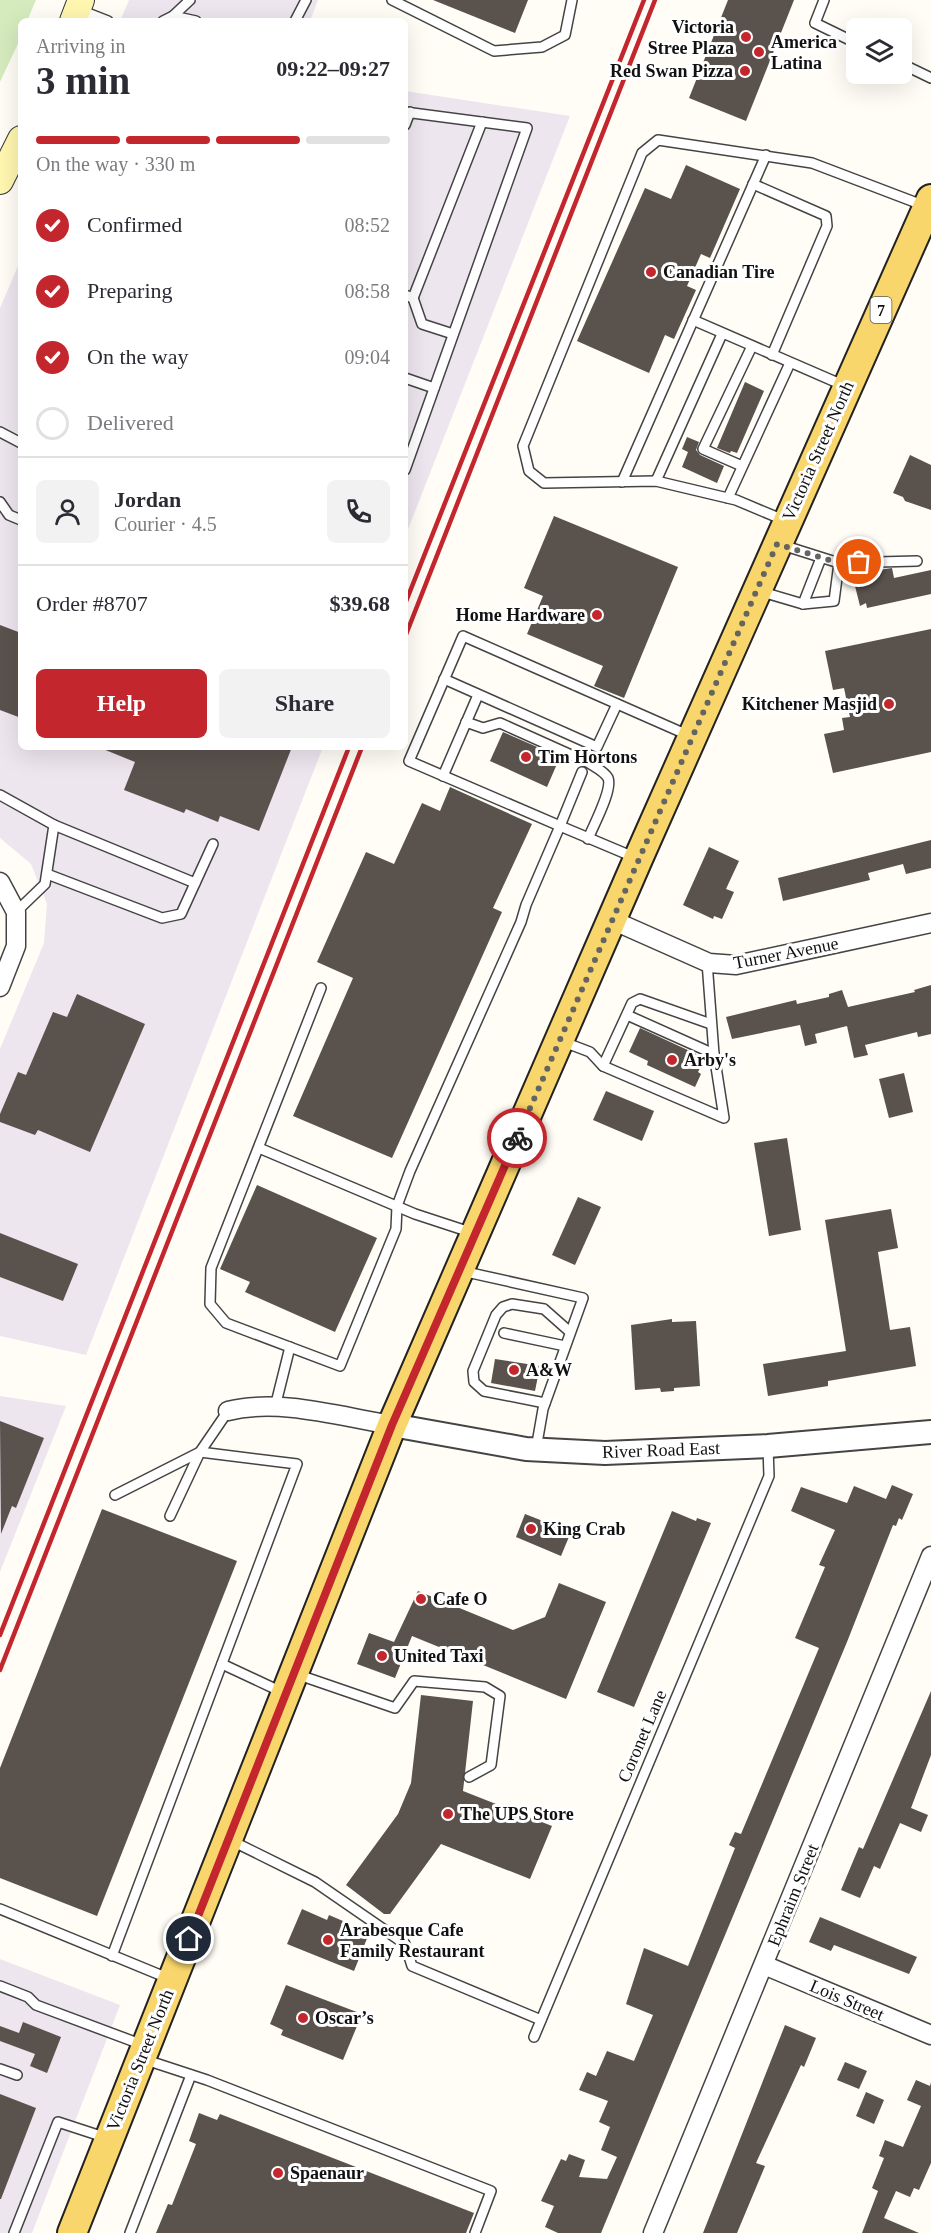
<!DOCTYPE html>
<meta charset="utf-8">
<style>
body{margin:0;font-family:"Times New Roman",serif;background:#f2f2f3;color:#2b2b33;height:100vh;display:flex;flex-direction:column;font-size:22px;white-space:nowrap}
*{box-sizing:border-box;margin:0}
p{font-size:20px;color:#7c7c81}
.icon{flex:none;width:33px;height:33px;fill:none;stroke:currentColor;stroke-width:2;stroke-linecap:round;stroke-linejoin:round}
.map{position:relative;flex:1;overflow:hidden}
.sheet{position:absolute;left:18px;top:18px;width:390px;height:732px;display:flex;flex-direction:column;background:#fff;border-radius:9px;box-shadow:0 6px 24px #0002}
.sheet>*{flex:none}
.buttons{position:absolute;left:846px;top:18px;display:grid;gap:12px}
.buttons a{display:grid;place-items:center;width:66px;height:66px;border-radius:9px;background:#fff;box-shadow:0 6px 24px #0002;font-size:30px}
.pin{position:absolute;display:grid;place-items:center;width:51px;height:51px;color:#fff;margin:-26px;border:3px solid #fff;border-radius:50%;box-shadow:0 2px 6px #0007}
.courier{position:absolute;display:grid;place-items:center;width:60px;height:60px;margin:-30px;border:4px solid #c4262e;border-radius:50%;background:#fff;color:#222;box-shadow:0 2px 8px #0007}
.headline em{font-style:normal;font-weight:600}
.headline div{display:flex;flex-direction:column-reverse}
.headline{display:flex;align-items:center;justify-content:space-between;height:102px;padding:0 18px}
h1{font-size:39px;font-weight:600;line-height:45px}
.bar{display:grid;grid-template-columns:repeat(4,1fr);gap:9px 6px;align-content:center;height:72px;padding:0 18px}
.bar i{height:8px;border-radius:4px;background:#e1e1e2}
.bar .current{background:#c4262e}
.bar p{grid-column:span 4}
.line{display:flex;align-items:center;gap:15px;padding:0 18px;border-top:2px solid #e1e1e2}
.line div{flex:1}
.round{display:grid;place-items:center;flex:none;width:63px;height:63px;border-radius:9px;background:#f2f2f3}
ol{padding:0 18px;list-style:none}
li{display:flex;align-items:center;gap:18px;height:66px}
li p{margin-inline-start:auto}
li .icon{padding:6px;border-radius:50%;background:#c4262e;color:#fff;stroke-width:4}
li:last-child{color:#7c7c81}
li i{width:33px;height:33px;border:3px solid #e1e1e2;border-radius:50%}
.action{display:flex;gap:12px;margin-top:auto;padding:12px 18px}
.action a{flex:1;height:69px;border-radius:9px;background:#c4262e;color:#fff;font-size:24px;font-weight:600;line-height:69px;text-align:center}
.action a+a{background:#f2f2f3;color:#2b2b33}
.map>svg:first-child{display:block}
.industrial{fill:#eee6ef}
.green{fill:#d5ebbd}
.building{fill:#5a524d}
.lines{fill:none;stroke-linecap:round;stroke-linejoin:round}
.service-casing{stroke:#444;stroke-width:12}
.minor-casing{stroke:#444;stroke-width:21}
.tertiary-casing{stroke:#444;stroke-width:26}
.secondary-casing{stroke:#333;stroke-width:28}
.primary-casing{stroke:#222;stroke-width:32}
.service{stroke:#fff;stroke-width:9}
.minor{stroke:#fff;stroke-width:18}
.tertiary{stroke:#fff;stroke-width:22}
.secondary{stroke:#fff6b0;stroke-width:26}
.primary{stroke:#f9d66b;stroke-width:28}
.rail{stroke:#c4262e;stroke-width:4.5}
.done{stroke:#646461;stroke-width:6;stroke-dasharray:0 10.8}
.route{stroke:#c4262e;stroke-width:8}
.poi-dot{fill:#c4262e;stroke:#fff;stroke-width:2}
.labels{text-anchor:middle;stroke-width:6;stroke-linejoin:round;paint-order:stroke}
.shield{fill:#fff;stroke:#585858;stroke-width:1.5}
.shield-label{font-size:16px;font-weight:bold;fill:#111}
.poi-label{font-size:18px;font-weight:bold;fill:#111;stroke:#fff;text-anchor:start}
.street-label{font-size:18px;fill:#111;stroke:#fff}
</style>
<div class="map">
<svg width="931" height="2233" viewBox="0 0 931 2233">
<rect width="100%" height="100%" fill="#fffdf5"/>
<g class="industrial">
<path d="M129,0H318L310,21H120Z"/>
<path d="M405,91L570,116L405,537Z"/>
<path d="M21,259V747H323L86,1355L0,1336V1049L44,943L47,904L31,864L0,838V308Z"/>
<path d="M0,1396L66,1406L0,1572Z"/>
<path d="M0,1959L120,2005L32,2233H0Z"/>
</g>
<path class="green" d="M0,0H36L27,21H21V37L0,82Z"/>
<g class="building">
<path d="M433,0H528L515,33Z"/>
<path d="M728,0H794L746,121L689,98Z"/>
<path d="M686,165L740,189L710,258L701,254L687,286L696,290L674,339L665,335L649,373L577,341L645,188L671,199Z"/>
<path d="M745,382L764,391L737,453L731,451L730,453L717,448Z"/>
<path d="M687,437L699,442L696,450L700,455L724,466L717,483L682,467L688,452L682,449Z"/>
<path d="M910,455L931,465V510L905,501L903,497L893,493Z"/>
<path d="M554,516L678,567L624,698L594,686L603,666L527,634L543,596L524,588Z"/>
<path d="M892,568L894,578L931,570V594L867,608L866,603L860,606L852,574Z"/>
<path d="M0,625L21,633V718L0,710Z"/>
<path d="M931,629V752L833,773L824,734L844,730L842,718L850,717L844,688L833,690L825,651Z"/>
<path d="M503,732L560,757L547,787L490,761Z"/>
<path d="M98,747H292L259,831L220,816L218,822L186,809L184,813L124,790L135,762Z"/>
<path d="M450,787L532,824L493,908L502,912L392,1158L293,1116L353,978L317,962L366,852L394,864L422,803L440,811Z"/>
<path d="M931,840V868L906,874L903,864L868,873L870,880L783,901L778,878Z"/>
<path d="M709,847L739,861L726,889L734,892L722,919L714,916L713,919L683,905Z"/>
<path d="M931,985V1034L918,1037L917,1032L865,1045L868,1055L854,1058L847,1026L815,1034L817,1043L805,1046L800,1025L732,1039L726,1017L796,1000L797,1004L829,997V994L842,990L848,1007L915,992L914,990Z"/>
<path d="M77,994L145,1024L90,1152L38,1130L35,1135L0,1122V1114L18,1072L26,1075L53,1012L67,1017Z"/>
<path d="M640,1028L705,1058L698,1072L701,1074L695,1087L647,1065L648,1061L629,1052Z"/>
<path d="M904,1073L913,1112L889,1118L879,1079Z"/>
<path d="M606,1091L654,1111L642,1141L593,1120Z"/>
<path d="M787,1138L801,1230L769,1236L754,1143Z"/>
<path d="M257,1185L377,1238L335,1332L245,1292L250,1282L220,1269Z"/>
<path d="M578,1197L601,1207L575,1265L552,1255Z"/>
<path d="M891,1209L898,1248L878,1252L890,1330L910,1327L916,1366L828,1381V1386L768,1396L763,1364L846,1351L825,1220Z"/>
<path d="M0,1233L78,1264L63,1301L0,1277Z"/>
<path d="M672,1319V1322L696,1321L700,1386L674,1388V1391L661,1392L660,1388L635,1390L631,1325Z"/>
<path d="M495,1359L540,1366L535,1391L491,1383Z"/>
<path d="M0,1421L44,1438L16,1508L12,1506L1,1534Z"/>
<path d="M892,1485L913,1494L902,1520L899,1518L896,1526L893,1525L847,1642L601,2233H558L545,2227L554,2206L541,2201L561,2159L566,2161L569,2154L585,2160L579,2177L607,2179L617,2157L601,2150L610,2127L599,2122L608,2101L579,2090L587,2072L596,2076L607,2051L634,2061L653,2015L626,2004L644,1948L688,1966L735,1848L729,1845L735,1832L741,1834L819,1648L795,1638L825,1567L819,1565L835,1530L791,1511L801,1487L847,1503L854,1486L886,1499Z"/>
<path d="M102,1509L237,1561L97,1916L0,1878V1768Z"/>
<path d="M672,1511L696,1521L697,1518L711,1523L634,1707L597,1692Z"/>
<path d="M525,1514L571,1532L561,1556L516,1537Z"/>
<path d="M559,1583L606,1602L566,1699L412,1636L395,1678L357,1664L369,1633L394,1642L418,1591L513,1630L545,1617Z"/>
<path d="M931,1691V1755L911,1808L928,1815L921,1832L900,1823L880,1869L874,1866L860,1898L841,1890L859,1847L863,1849Z"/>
<path d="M421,1695L473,1701L463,1791L552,1826L530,1879L441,1844L390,1914H384L346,1885L398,1814L411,1783Z"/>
<path d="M302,1909L327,1920L329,1915L343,1921L341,1925L368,1936L354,1971L287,1944Z"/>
<path d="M820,1917L917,1957L909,1974L834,1945L831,1951L809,1942Z"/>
<path d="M286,1985L362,2014L343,2060L281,2035L283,2030L270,2024Z"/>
<path d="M23,2022L61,2037L47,2073L30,2066L35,2054L0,2041V2026L19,2033Z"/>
<path d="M785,2025L816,2038L804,2067L801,2065L756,2163L765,2166L737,2233H703Z"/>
<path d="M845,2062L867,2071L859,2089L837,2080Z"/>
<path d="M916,2080L930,2086L931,2082V2163L919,2190L914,2188L910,2197L896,2191L884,2218L919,2233H862L878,2191L872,2188L884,2158L879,2156L885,2140L903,2147L921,2106L907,2100Z"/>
<path d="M866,2092L884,2100L874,2124L856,2116Z"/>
<path d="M0,2094L36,2108L1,2199H0Z"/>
<path d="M199,2113L217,2120L220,2114L474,2213L466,2233H156L168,2204L172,2205L196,2144L189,2141Z"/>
</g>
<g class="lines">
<g class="service-casing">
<g id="service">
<path d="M392,0L494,51L542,47L565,35L572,0"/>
<path d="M824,0L815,23L856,43"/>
<path d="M80,10L108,21"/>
<path d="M173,16L196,21"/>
<path d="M163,21L173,16L190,0"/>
<path d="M295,21L306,0"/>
<path d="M902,64L931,78"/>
<path d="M405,112L527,128L405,470"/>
<path d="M405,125L410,112"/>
<path d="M753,184L826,216L827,226L772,355"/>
<path d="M405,295L413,298L482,122"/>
<path d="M413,298L422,324L453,334"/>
<path d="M693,320L845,386"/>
<path d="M405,378L434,388"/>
<path d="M0,432L21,443"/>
<path d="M742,466L703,449L752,346"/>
<path d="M656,481L722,334"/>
<path d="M622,482L766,155"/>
<path d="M728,498L790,363"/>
<path d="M0,502L9,515L21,520"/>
<path d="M786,521L736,500L656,481L544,483L529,471L523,446L642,153L658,140L812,163L925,206"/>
<path d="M839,563L917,561"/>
<path d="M759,591L803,604L834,601L839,563L782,545"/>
<path d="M803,604L821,558"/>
<path d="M444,679L597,747L617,704"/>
<path d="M466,722L483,728L500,723L589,763C595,767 604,771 608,778C613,790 593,826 588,839"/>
<path d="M582,772L560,826L409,761L463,636L690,736"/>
<path d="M443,776L478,695"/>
<path d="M0,795L54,825L45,884L16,912"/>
<path d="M54,825L195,883"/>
<path d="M47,874L162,918L181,914L213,844"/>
<path d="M321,988L211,1268L210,1304L226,1323L340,1366L396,1229L397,1206L410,1171L521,922L526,905L560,826L636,858"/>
<path d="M627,1015L714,1054"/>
<path d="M561,1041L590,1052L603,1066L724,1118L714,1054L707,962"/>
<path d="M603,1066L632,1003L640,999L711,1024"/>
<path d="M259,1148L415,1214L473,1233"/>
<path d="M462,1271L583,1298L543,1409L536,1449"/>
<path d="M504,1333L565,1346"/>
<path d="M545,1403L484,1391L474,1382L473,1371L496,1315L503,1307L512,1304L544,1309L570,1332"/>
<path d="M275,1407L290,1347"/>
<path d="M170,1516L200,1452L228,1411"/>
<path d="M222,1664L284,1693"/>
<path d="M296,1674L395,1708L414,1681L485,1687L500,1696L491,1765L469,1777"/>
<path d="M230,1840L315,1882L405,1944L412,1966L541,2020"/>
<path d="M0,1909L170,1979"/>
<path d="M112,1956L297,1464L200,1452L115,1495"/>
<path d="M0,1986L28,1997L36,2005L143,2045"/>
<path d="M534,2037L769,1476L768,1447"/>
<path d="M143,2059L207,2080L491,2191L475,2233"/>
<path d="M0,2069L17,2075"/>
<path d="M14,2233L58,2122L107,2138"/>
<path d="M130,2233L191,2075"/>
</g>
</g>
<g class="minor-casing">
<g id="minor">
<path d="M0,882L16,912V946L0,987"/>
<path d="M612,920L709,963L736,965L931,923"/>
<path d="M228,1411C280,1398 341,1417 392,1425"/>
<path d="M764,1965L931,2035"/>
<path d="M653,2233L931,1556"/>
</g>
</g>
<g class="tertiary-casing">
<path id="tertiary" d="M392,1425L526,1449L605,1453L768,1446L931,1432"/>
</g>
<g class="secondary-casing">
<g id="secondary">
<path d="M73,21L81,0"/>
<path d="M0,181L21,139"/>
</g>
</g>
<g class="primary-casing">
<path id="primary" d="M72,2233L392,1425L638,859L931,199"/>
</g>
<use href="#service" class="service"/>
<use href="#minor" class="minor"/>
<use href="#tertiary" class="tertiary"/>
<use href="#secondary" class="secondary"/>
<use href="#primary" class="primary"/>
<g class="rail">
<path d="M405,604L644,0"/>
<path d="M405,637L655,0"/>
<path d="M0,1635L349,747"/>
<path d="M0,1670L362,747"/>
</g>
</g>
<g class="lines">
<path class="done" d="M517,1138L777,544L839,563L859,562"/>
<path class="route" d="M189,1939L392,1425L517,1138"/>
</g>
<g class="poi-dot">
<circle cx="746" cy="37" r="6"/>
<circle cx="759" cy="52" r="6"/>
<circle cx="745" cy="71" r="6"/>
<circle cx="651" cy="272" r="6"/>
<circle cx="597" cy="615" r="6"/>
<circle cx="889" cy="704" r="6"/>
<circle cx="526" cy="757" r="6"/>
<circle cx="672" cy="1060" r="6"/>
<circle cx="514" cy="1370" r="6"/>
<circle cx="531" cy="1529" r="6"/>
<circle cx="421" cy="1599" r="6"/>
<circle cx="382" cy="1656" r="6"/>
<circle cx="448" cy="1814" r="6"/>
<circle cx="328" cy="1940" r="6"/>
<circle cx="303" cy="2018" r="6"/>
<circle cx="278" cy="2173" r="6"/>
</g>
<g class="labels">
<rect class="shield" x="870.5" y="297" width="21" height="26" rx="4.5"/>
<g class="shield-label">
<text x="881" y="316">7</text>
</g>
<g class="poi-label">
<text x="734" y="33" text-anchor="end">Victoria<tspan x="734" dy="21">Stree Plaza</tspan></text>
<text x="771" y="48">America<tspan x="771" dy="21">Latina</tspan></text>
<text x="733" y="77" text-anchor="end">Red Swan Pizza</text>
<text x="663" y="278">Canadian Tire</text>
<text x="585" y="621" text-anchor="end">Home Hardware</text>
<text x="877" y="710" text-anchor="end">Kitchener Masjid</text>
<text x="538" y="763">Tim Hortons</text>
<text x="684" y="1066">Arby's</text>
<text x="526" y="1376">A&amp;W</text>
<text x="543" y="1535">King Crab</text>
<text x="433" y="1605">Cafe O</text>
<text x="394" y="1662">United Taxi</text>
<text x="460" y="1820">The UPS Store</text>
<text x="340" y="1936">Arabesque Cafe<tspan x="340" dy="21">Family Restaurant</tspan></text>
<text x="315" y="2024">Oscar’s</text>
<text x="290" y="2179">Spaenaur</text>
</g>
<g class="street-label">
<text transform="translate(818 451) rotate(-66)" y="6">Victoria Street North</text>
<text transform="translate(786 953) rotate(-11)" y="6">Turner Avenue</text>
<text transform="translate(661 1450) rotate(-2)" y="6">River Road East</text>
<text transform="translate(642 1736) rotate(-67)" y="6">Coronet Lane</text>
<text transform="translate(793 1895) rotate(-68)" y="6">Ephraim Street</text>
<text transform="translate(847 2000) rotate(23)" y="6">Lois Street</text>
<text transform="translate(140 2060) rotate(-68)" y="6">Victoria Street North</text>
</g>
</g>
</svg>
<div class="buttons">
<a><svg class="icon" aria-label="layers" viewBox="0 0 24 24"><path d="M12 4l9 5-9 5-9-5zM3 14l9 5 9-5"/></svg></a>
</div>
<div class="pin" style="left:859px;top:562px;background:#ea580c"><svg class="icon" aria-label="bag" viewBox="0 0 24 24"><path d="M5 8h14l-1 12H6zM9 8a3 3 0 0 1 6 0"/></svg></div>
<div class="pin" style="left:189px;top:1939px;background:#1f2937"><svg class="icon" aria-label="home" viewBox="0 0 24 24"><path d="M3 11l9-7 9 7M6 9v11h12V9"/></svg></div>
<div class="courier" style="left:517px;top:1138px"><svg class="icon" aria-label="bike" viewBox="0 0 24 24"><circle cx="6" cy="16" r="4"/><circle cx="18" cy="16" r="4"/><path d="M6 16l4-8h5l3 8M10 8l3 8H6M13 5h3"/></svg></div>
<section class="sheet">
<div class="headline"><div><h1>3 min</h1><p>Arriving in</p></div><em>09:22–09:27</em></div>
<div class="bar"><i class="current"></i><i class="current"></i><i class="current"></i><i></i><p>On the way · 330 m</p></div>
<ol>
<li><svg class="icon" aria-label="check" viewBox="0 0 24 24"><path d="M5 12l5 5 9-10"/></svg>Confirmed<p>08:52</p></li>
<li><svg class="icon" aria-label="check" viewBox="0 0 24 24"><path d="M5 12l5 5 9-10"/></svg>Preparing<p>08:58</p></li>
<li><svg class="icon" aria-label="check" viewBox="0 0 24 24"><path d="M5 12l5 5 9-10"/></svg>On the way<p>09:04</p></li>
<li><i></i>Delivered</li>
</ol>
<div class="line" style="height:108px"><a class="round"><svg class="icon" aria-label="person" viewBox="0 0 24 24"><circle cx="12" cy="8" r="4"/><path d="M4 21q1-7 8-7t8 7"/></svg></a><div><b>Jordan</b><p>Courier · 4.5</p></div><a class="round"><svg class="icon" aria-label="phone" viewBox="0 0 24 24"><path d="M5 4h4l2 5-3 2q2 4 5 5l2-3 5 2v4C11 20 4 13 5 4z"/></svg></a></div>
<div class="line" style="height:78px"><div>Order #8707</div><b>$39.68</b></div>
<div class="action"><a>Help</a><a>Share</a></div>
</section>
</div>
